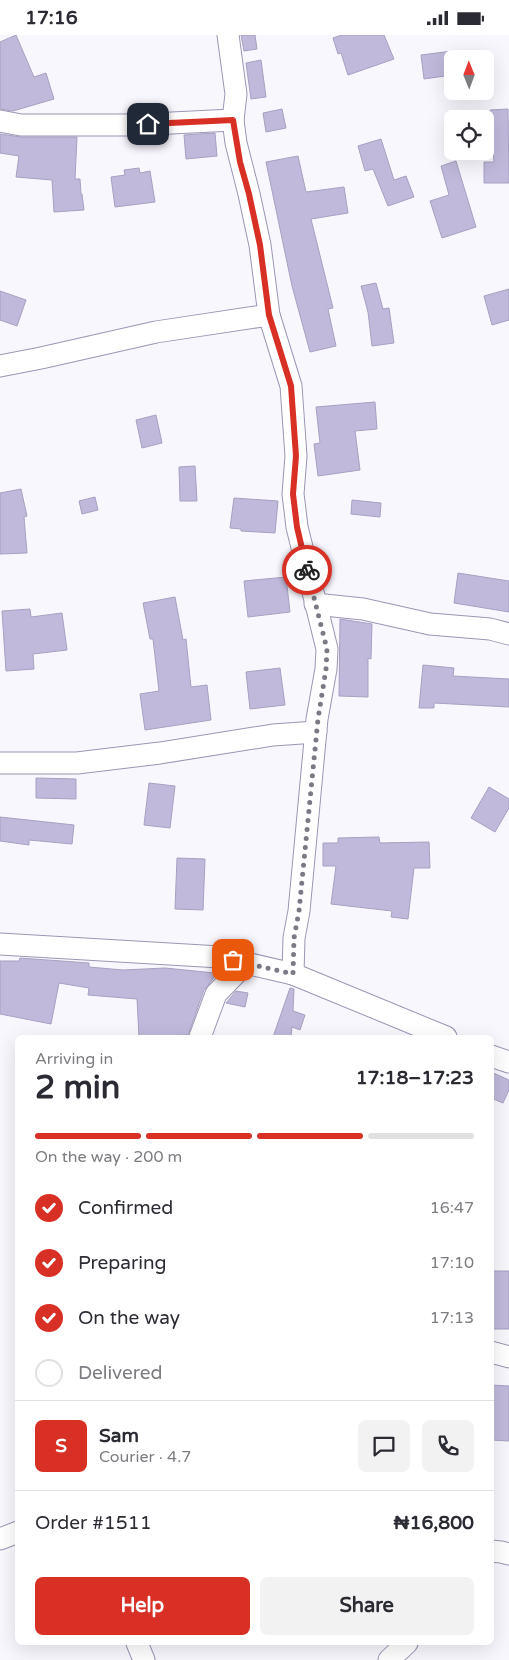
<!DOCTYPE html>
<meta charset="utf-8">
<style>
body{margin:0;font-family:"Varela Round",sans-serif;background:#f2f2f3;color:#2b2b33;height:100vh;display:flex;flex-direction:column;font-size:19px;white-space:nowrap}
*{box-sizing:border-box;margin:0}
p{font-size:16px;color:#7c7c81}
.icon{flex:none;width:28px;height:28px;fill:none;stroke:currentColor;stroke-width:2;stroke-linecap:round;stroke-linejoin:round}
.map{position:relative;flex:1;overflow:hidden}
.side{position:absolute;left:15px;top:1000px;width:479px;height:610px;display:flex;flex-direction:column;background:#fff;border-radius:8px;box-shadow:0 5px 20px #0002}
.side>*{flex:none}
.needle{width:32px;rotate:359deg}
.tools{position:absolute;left:444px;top:15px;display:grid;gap:10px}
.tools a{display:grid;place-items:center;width:50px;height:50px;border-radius:8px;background:#fff;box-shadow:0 5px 20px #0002;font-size:25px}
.pin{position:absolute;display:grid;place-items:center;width:42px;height:42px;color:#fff;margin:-21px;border-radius:10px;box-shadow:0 2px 8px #0006}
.courier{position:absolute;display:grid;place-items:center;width:50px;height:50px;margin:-25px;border:4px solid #d93025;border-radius:50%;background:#fff;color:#222;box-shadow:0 1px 6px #0007}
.summary em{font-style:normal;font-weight:700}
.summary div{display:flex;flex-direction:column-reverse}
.summary{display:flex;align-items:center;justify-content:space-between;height:85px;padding:0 20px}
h1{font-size:32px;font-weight:700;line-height:38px}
.bar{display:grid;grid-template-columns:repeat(4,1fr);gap:8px 5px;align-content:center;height:60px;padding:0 20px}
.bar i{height:6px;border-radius:4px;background:#e1e1e2}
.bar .selected{background:#d93025}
.bar p{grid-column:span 4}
.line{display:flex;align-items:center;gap:12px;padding:0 20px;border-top:1px solid #e1e1e2}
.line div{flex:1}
.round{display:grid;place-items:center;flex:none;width:52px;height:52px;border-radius:8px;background:#f2f2f3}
ol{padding:0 20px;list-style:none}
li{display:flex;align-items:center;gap:15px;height:55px}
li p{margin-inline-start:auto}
li .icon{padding:5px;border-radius:50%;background:#d93025;color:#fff;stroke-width:4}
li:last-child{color:#7c7c81}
li i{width:28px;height:28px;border:2px solid #e1e1e2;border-radius:50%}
.cta{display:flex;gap:10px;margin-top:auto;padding:10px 20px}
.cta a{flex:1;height:58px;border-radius:8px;background:#d93025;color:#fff;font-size:20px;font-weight:700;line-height:58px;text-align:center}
.cta a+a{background:#f2f2f3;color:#2b2b33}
.status{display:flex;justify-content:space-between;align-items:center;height:35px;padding:0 25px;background:#fff;direction:ltr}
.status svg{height:14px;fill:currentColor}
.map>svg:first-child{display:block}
.building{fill:#c0b9db;stroke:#a7a0c1}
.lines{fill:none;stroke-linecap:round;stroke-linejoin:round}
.street-casing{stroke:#9c95b5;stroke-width:23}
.street{stroke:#fff;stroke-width:21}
.done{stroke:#7b7984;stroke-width:5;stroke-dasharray:0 9}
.route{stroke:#d93025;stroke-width:6}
</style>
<div class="status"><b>17:16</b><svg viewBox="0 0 49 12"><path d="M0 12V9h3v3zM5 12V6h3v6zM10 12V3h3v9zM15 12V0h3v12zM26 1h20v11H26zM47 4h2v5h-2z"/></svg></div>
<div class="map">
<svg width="509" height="1625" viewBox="0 0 509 1625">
<rect width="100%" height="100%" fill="#f9f7fe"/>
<g class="building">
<path d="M16,0L34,42L46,38L54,64L13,76L0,74V7Z"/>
<path d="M241,0H255L257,14L244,16Z"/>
<path d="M342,0H384L394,24L348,40L341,18L338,19L333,3Z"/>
<path d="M452,16V40L424,44L421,20Z"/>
<path d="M261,25L266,62L251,64L246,28Z"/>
<path d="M282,74L286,93L266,97L263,78Z"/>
<path d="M508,74L509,148H484V127H494L490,75Z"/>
<path d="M215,98L217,121L186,124L184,100Z"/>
<path d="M0,99L21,102H77L75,144H80L81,159H82L84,175L54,177L52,145L16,142L19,121L0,118Z"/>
<path d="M381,104L394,145L406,141L414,162L388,171L373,134L365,136L358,111Z"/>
<path d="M298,121L306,157L344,152L348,178L311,184L333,273L328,274L336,311L310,317L292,251L266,127Z"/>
<path d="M456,126L476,192L442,203L430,166L449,160L441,131Z"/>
<path d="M139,133L140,138L150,136L155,167L115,172L111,142L125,140L124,135Z"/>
<path d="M376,248L383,274L389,273L394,308L372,311L368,277L361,251Z"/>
<path d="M509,254V285L492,290L484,261Z"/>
<path d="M0,256L26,265L17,291L0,285Z"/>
<path d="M375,367L377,394L355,396L360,435L318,441L314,409L320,408L316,372Z"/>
<path d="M156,380L162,408L142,413L136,385Z"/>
<path d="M195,431L197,466H180L179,432Z"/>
<path d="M21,454L27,481L24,482L27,518L0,519V458Z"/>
<path d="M95,462L98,475L82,479L79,466Z"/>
<path d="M234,463L278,466L275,498L241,496V494L230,493Z"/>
<path d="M352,465L381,468L380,482L351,479Z"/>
<path d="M458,538L509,546V577L454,568Z"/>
<path d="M286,542L290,577L248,582L244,546Z"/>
<path d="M175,562L183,605L186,604L191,652L207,650L211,685L145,695L140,659L159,656L153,604H150L143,568Z"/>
<path d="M30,574L31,582L62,578L67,615L33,619L34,634L6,636L2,576Z"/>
<path d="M340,584L372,589L371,624L368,623V662L339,661Z"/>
<path d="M423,630L454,633L453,641L509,644V672L434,668V673H419Z"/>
<path d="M280,633L285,670L250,674L246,637Z"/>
<path d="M36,743L76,744V764L36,763Z"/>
<path d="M149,748L175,751L170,793L144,790Z"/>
<path d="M489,752L509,764V773L495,797L471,783Z"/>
<path d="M0,782L74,790L72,809L29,805V810L0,806Z"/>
<path d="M379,802L380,808L429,807L430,833H414L408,884L391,882L392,876L331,869L336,831H323V808H338V803Z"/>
<path d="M177,823L205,824L203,875L175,874Z"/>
<path d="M20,923L89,928V932L123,935L165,933L215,938L213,944L204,955L188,1000L139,1002L137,964L88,960L89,953L59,948L51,989L0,979V926H19Z"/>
<path d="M290,953L294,954L293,976L305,980L300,995L292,992L291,1002H273Z"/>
<path d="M236,956L248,958L245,972L226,968Z"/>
<path d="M491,1037L509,1045V1055L503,1068L491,1063Z"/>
<rect x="491" y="1236" width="18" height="58"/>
<path d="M491,1350L509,1351V1406L491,1405Z"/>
</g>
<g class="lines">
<g class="street-casing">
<g id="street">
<path d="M228,0L236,59L233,85L236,108L249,159L260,210L269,280L291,351L296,421L293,459L297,492L327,614L326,634L317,684L299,876L294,903L293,939"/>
<path d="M0,86L21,90H131L233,85"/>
<path d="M0,331L41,323L156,297L269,280"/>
<path d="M315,569L363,574L430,589L490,594L509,599"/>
<path d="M0,728H77L160,718L273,700L316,697"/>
<path d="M0,909L220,922L293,939L446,1002"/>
<path d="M200,1002L216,959L246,928"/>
<path d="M491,1021L509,1027"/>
<path d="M491,1317L509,1322"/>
<path d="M0,1504L18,1497"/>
<path d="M491,1516L501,1517L509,1519"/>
<path d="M137,1608L144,1625"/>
<path d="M389,1625L407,1608"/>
</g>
</g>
<use href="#street" class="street"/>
</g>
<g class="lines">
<path class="done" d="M233,925L293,939L294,903L299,876L318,684L326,634L327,614L307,535"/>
<path class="route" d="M148,89L233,85L240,127L249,159L260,210L269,280L291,351L296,421L293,459L297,492L307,535"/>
</g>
</svg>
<div class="tools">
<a><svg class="needle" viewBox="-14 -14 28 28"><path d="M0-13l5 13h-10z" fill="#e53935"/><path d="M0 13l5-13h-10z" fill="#7c7c81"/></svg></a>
<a><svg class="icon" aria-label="locate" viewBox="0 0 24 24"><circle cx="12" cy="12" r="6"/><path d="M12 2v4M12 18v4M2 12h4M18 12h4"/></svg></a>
</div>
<div class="pin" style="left:233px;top:925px;background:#ea580c"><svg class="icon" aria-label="bag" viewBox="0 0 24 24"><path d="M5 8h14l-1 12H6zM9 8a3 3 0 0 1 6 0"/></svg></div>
<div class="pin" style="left:148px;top:89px;background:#1f2937"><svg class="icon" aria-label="home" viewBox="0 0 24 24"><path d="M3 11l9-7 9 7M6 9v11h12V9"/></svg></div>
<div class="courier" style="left:307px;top:535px"><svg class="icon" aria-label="bike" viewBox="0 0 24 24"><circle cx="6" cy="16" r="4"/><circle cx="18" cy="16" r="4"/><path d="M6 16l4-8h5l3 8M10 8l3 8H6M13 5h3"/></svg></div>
<section class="side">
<div class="summary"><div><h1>2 min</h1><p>Arriving in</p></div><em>17:18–17:23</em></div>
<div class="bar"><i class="selected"></i><i class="selected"></i><i class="selected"></i><i></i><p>On the way · 200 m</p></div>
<ol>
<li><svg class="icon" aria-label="check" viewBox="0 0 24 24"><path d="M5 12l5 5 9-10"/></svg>Confirmed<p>16:47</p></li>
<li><svg class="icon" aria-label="check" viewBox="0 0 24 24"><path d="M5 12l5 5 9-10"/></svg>Preparing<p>17:10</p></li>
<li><svg class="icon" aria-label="check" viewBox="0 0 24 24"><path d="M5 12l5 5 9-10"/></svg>On the way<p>17:13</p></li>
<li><i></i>Delivered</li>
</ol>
<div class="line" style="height:90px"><b class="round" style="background:#d93025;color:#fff">S</b><div><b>Sam</b><p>Courier · 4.7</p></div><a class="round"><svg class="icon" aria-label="chat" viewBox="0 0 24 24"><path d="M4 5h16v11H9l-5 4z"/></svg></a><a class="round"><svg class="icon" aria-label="phone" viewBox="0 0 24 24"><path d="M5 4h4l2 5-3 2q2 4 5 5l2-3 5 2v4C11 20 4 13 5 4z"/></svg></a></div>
<div class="line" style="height:65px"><div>Order #1511</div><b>₦16,800</b></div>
<div class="cta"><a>Help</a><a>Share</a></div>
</section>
</div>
